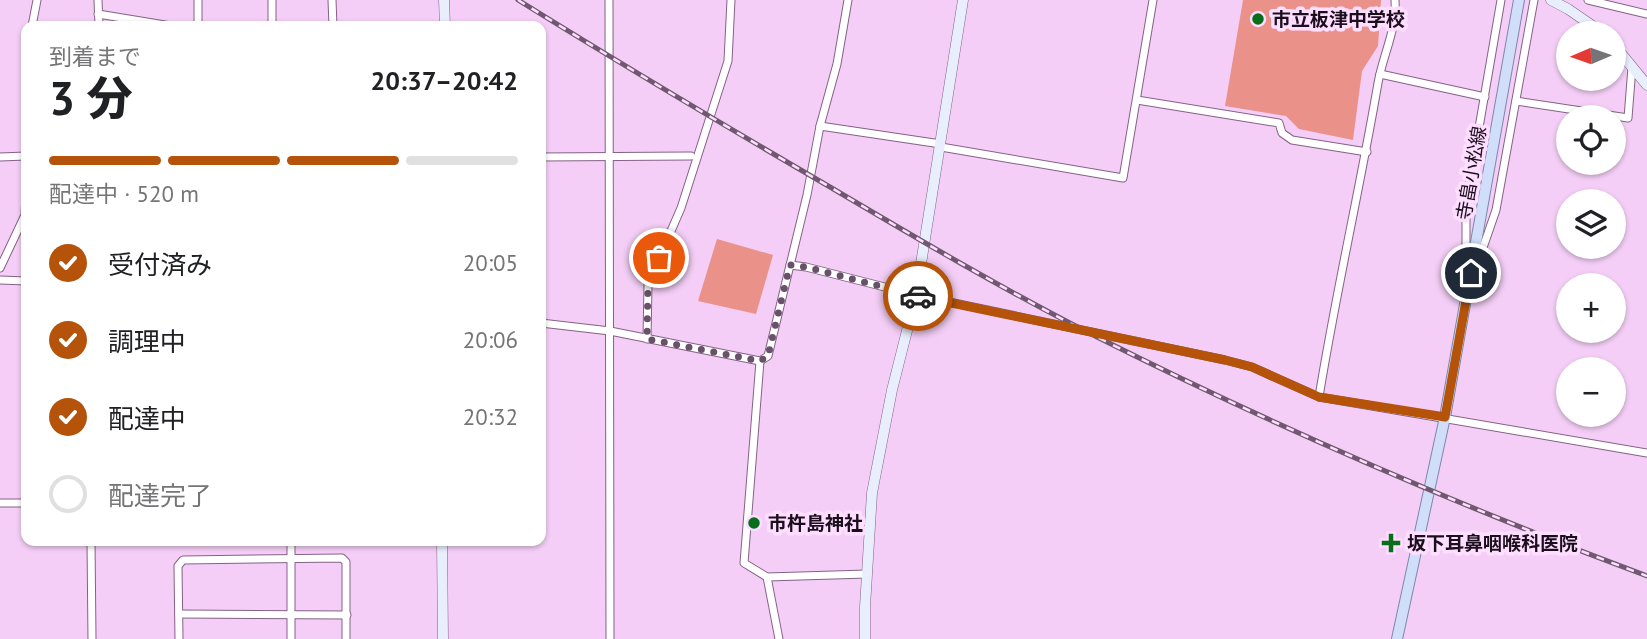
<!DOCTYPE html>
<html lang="ja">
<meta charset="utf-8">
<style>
body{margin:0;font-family:"PT Sans","Noto Sans JP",sans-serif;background:#f2f2f2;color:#202124;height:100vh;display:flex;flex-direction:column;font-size:26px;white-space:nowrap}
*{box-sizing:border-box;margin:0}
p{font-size:23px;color:#757577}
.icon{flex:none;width:38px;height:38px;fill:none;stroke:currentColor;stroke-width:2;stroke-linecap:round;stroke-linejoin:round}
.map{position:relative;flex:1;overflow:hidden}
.sheet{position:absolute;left:21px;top:21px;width:525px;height:525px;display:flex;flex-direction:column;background:#fff;border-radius:14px;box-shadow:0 2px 5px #0004}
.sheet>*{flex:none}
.needle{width:46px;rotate:268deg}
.buttons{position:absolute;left:1556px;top:21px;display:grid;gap:14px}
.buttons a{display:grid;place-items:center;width:70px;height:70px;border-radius:50%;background:#fff;box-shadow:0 2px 5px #0004;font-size:35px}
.pin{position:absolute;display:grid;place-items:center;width:60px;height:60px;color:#fff;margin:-30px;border:4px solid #fff;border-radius:50%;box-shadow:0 2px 7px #0007}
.courier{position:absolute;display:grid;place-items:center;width:70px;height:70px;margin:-35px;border:5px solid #b45309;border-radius:50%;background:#fff;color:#222;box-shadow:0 2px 9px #0007}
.summary em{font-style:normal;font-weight:800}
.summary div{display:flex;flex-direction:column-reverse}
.summary{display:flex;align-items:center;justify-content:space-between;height:119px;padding:0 28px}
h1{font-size:46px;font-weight:800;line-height:52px}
.bar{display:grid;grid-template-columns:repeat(4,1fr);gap:10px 7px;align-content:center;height:84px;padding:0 28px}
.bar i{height:9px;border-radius:5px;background:#e0e0e0}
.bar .active{background:#b45309}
.bar p{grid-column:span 4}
ol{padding:0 28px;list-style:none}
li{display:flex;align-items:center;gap:21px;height:77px}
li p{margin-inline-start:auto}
li .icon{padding:7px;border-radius:50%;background:#b45309;color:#fff;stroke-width:4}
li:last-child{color:#757577}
li i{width:38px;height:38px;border:4px solid #e0e0e0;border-radius:50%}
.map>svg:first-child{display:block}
.green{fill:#ea918a}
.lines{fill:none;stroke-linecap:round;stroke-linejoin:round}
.street-casing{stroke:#846285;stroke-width:9}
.secondary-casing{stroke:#846285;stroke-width:11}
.primary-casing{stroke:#7e87a9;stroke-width:12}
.street{stroke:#fff;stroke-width:7}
.secondary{stroke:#e8eefc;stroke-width:10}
.primary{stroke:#d1def9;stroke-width:10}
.rail-casing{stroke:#6f5870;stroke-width:5}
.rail{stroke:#fddefe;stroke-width:2.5;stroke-dasharray:8;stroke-linecap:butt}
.done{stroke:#685269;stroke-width:7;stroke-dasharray:0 12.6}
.route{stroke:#b45309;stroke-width:9}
.poi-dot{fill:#086e1c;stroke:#fddefe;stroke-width:2.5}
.labels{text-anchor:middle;stroke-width:7;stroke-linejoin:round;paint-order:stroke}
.poi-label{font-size:19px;font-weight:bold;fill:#1c0f1d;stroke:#fddefe;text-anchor:start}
.street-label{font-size:19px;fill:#1c0f1d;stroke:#fddefe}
</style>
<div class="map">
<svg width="1647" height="639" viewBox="0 0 1647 639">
<rect width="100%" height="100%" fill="#f4cef6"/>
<g class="green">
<path d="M1243,0H1381L1378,46L1362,71L1353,140L1299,129L1286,116L1225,106Z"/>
<path d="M717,239L773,255L756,314L698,301Z"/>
</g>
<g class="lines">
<g class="street-casing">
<g id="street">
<path d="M98,0L99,26"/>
<path d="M198,0V26"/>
<path d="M332,0L333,26"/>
<path d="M609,0L610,639"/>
<path d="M1501,0L1466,203V263L1471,273L1476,268L1496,210L1534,0"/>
<path d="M1588,0L1647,14"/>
<path d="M98,14L171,26"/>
<path d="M32,26L37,0"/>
<path d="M272,26V0"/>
<path d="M1380,74L1485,97"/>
<path d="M1137,100L1279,123L1282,133L1292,140L1367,152"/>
<path d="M1516,101L1628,118L1632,67"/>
<path d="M820,126L941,144"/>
<path d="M941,147L1123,178L1153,0"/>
<path d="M0,157L26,156"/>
<path d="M541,157L691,156"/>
<path d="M790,265L806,267L916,295L1225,360L1252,367L1319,397L1647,453"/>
<path d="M0,268L25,215L26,194"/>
<path d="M0,280L26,281"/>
<path d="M541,323L610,331L760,361L768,356L807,195L820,126L837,64L848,0"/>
<path d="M647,339L648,284L681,208L728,61L731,0"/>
<path d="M760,361L744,563L767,577L867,574"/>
<path d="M1319,397C1336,292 1360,188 1378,83C1383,54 1397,30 1395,0"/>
<path d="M0,503H26"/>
<path d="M91,541L92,639"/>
<path d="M767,577L779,639"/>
<path d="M179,614L347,615"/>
<path d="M179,639L178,566L183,560L342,558L346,562V639"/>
<path d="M291,639V541"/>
</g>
</g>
<g class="secondary-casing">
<g id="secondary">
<path d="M444,0L445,26"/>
<path d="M1551,0L1568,9L1603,33"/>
<path d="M1614,45L1647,85"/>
<path d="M442,541L443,639"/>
<path d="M865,639V607L872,493L892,390L916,295L963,0"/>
</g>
</g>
<g class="primary-casing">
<path id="primary" d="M1397,639L1445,417L1519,0"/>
</g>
<use href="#street" class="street"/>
<use href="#secondary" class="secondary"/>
<use href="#primary" class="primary"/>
<g class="rail-casing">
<path id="rail" d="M518,0C621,64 725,126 830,187C918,239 1006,291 1097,337C1276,427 1460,506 1647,576"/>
</g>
<use href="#rail" class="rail"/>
</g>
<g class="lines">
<path class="done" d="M659,258L648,284L647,339L760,361L768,356L790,265L806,267L918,296"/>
<path class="route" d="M918,296L1225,360L1252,367L1319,397L1445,417L1471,273"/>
</g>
<g class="poi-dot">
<circle cx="1258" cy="19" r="7"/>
<circle cx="754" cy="523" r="7"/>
<path d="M1387.5 532.5h7v7h7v7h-7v7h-7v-7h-7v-7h7z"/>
</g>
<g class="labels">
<g class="poi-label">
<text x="1272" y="26">市立板津中学校</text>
<text x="768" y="530">市杵島神社</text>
<text x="1407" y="550">坂下耳鼻咽喉科医院</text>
</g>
<g class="street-label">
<text transform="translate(1471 173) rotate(-80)" y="7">寺畠小松線</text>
</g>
</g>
</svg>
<div class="buttons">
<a><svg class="needle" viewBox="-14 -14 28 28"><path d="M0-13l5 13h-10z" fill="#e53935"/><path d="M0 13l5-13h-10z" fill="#757577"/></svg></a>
<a><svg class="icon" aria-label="locate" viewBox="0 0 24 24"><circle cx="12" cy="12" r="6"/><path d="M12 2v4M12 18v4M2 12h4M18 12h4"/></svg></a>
<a><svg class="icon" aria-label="layers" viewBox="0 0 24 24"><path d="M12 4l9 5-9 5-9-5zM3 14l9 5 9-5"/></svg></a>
<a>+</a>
<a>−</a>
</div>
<div class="pin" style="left:659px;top:258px;background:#ea580c"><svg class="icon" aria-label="bag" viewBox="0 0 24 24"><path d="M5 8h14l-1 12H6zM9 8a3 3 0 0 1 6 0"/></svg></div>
<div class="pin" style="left:1471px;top:273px;background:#1f2937"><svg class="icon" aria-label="home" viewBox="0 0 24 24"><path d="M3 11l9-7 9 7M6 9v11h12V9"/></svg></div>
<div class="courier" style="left:918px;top:296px"><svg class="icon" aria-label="car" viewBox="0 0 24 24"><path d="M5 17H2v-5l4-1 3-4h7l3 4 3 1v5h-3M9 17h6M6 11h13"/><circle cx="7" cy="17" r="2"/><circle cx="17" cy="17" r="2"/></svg></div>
<section class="sheet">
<div class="summary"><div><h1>3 分</h1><p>到着まで</p></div><em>20:37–20:42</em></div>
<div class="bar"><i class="active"></i><i class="active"></i><i class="active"></i><i></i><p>配達中 · 520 m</p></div>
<ol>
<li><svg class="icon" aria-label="check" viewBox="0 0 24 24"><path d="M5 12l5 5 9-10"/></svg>受付済み<p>20:05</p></li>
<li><svg class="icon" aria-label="check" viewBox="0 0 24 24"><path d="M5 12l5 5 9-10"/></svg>調理中<p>20:06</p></li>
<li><svg class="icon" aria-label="check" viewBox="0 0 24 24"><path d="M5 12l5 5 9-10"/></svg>配達中<p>20:32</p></li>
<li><i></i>配達完了</li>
</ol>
</section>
</div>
